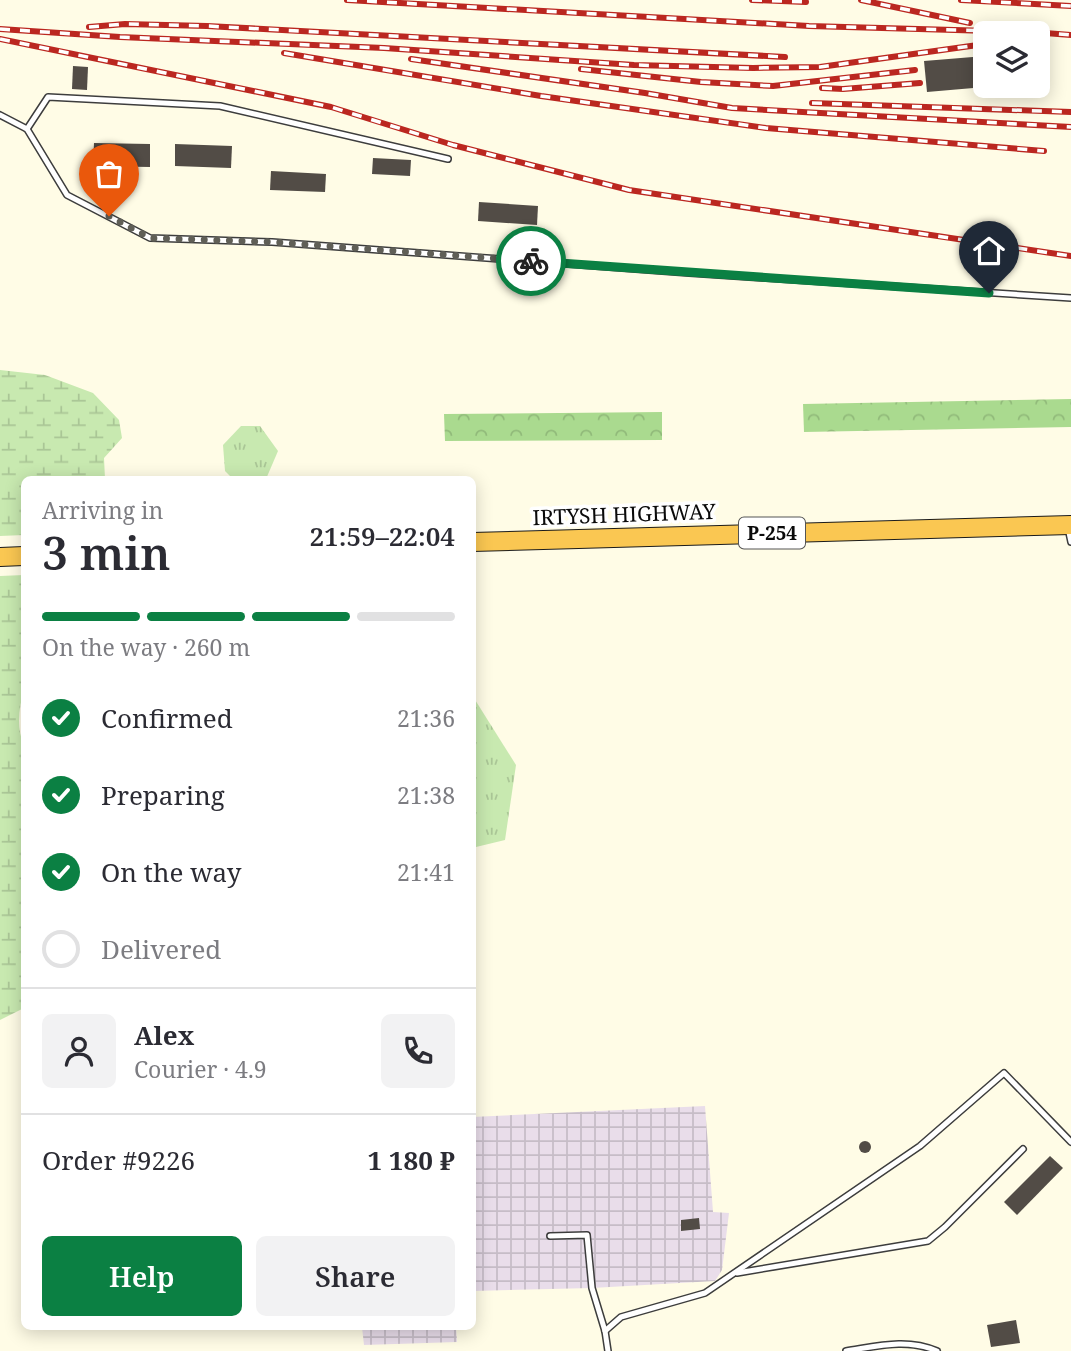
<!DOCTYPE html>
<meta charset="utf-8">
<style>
body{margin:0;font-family:"Noto Serif",serif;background:#f2f2f3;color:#2b2b33;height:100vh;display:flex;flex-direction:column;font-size:26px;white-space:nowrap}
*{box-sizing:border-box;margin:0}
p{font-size:23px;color:#7c7c81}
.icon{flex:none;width:38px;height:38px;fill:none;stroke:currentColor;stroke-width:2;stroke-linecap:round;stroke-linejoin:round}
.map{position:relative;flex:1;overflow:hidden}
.sheet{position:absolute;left:21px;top:476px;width:455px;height:854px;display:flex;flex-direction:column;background:#fff;border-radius:10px;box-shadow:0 4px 18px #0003}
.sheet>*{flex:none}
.controls{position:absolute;left:973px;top:21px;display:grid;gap:14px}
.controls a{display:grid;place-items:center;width:77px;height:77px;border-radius:10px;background:#fff;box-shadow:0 4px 18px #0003;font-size:35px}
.pin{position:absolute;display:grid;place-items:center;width:60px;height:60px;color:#fff;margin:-72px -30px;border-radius:50% 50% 50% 0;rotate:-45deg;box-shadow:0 0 7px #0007}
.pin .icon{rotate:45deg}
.courier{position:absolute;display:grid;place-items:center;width:70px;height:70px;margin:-35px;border:5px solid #0b8043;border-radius:50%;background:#fff;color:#222;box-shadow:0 2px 9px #0007}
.headline em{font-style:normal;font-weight:600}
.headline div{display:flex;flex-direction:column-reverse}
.headline{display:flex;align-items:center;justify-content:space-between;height:119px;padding:0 21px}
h1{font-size:46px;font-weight:600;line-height:52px}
.bar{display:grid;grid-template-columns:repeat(4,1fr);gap:10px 7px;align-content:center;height:84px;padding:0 21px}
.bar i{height:9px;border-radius:5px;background:#e1e1e2}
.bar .active{background:#0b8043}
.bar p{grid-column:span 4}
.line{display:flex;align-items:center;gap:18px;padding:0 21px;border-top:2px solid #e1e1e2}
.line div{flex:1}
.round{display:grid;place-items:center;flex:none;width:74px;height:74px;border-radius:10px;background:#f2f2f3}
ol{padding:0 21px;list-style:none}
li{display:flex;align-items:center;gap:21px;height:77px}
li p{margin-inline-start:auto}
li .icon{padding:7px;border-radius:50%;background:#0b8043;color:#fff;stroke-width:4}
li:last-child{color:#7c7c81}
li i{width:38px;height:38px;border:4px solid #e1e1e2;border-radius:50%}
.cta{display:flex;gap:14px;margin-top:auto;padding:14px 21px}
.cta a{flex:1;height:80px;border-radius:10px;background:#0b8043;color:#fff;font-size:28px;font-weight:600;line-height:80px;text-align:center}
.cta a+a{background:#f2f2f3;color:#2b2b33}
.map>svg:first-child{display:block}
.industrial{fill:url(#industrial-grid)}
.grass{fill:url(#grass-tufts)}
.forest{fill:url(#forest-crowns)}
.wetland{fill:url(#wetland-marsh)}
.building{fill:#524c46}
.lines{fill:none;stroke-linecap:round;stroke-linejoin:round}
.service-casing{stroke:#3d3d3d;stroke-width:8}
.trunk-casing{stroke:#1b1b1b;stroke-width:20}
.service{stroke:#fff;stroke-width:5}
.trunk{stroke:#fac752;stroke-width:18}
.rail-casing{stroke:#bb2720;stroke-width:6}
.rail{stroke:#fff;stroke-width:3.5;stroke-dasharray:10;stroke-linecap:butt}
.done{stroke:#605f57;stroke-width:7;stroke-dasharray:0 12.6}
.route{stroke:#0b8043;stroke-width:9}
.labels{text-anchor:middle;stroke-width:7;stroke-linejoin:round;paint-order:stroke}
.shield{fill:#fff;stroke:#545454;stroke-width:2}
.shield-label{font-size:19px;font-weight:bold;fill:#0a0a0a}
.street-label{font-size:21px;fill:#0a0a0a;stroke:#fff}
</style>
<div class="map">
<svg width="1071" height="1351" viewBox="0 0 1071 1351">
<defs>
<pattern id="industrial-grid" width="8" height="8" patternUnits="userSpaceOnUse" patternTransform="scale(1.75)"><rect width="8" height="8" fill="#e9ddea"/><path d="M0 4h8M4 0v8" fill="none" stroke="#c6bcc7"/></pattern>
<pattern id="grass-tufts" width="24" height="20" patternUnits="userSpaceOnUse" patternTransform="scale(1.75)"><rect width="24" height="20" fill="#c8e9b0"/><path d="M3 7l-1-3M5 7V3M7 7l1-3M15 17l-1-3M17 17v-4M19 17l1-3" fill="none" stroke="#aac696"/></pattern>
<pattern id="forest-crowns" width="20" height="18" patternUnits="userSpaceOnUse" patternTransform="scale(1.75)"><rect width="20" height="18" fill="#aada8f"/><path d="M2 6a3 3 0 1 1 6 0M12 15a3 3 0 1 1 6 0" fill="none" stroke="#91ba7a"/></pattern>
<pattern id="wetland-marsh" width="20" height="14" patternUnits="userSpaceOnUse" patternTransform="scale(1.75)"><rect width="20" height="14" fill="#c8e9b0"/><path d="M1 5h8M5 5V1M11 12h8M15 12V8" fill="none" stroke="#aac696"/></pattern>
</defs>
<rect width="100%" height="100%" fill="#fffce6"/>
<g class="industrial">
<path d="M705,1106L713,1212L729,1213L722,1270L715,1281L592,1288L473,1291L472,1117Z"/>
<path d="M362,1327H456L457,1342L364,1345Z"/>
</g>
<g class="grass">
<path d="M241,426H260L278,451L266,479H233L225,471L223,445Z"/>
<path d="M472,695L516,765L505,840L476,847L472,846Z"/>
</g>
<g class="forest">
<path d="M1071,399V427L804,432L803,404Z"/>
<path d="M662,412V440L445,441L444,414Z"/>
</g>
<g class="wetland">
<path d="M0,370L45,375L93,393L119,420L122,438L104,458L105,479L24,480V535L0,536Z"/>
<path d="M24,575V690C19,707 16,728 24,745V1008L0,1020V576Z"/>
</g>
<g class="building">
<path d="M985,56V87L927,92L924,61Z"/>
<path d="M73,66L88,67L87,90L72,89Z"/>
<path d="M94,143L150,144V167L93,166Z"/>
<path d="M175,144L232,146L231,168L175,166Z"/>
<path d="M373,158L411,160L410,176L372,174Z"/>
<path d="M271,171L326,174L325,192L270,190Z"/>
<path d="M479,202L538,206L537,225L478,221Z"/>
<circle cx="865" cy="1147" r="6"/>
<path d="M1050,1156L1063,1168L1017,1215L1004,1202Z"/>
<path d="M699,1218L700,1229L681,1231V1220Z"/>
<path d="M1016,1320L1020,1343L991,1347L987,1325Z"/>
</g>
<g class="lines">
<g class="service-casing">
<g id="service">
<path d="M0,115L27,129L67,195L150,238L272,242L689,273L1071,298"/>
<path d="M27,129L48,97L220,106L448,159"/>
<path d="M1068,528L1071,542"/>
<path d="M550,1236L587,1235L592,1288L605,1331L608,1351"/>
<path d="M737,1273L928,1241L945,1227L1023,1149"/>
<path d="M605,1331L621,1317L705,1293L920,1146L1004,1073L1071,1142"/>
<path d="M846,1351C878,1346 907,1338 937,1351"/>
</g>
</g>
<g class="trunk-casing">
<g id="trunk">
<path d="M472,542L1071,525"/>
<path d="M0,557L24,556"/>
</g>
</g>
<use href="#service" class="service"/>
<use href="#trunk" class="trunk"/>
<g class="rail-casing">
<g id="rail">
<path d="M347,0L809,26L1027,32"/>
<path d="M752,0L806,2"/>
<path d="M861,0L970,23"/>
<path d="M961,0L1071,6"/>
<path d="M89,27L125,24L207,26L785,57"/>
<path d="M0,29L120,37L384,48L634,65L753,68L820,67L985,44"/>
<path d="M1019,31L1071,35"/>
<path d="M0,39L331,107L453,145L629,190L1071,256"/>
<path d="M284,53L541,96L766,128L1044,151"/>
<path d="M411,59L645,93L732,108L1071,127"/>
<path d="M581,69L701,82L773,86L915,70"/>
<path d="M822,88L843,89L920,83"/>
<path d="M812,103L1071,112"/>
</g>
</g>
<use href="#rail" class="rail"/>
</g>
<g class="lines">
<path class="done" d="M109,216L150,238L272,242L531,261"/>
<path class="route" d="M531,261L989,293"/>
</g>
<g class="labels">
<rect class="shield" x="739" y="517.5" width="66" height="31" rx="5"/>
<g class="shield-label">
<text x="772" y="540">Р-254</text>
</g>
<g class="street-label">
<text transform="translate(624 515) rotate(-2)" y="7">IRTYSH HIGHWAY</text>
</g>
</g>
</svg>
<div class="controls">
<a><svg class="icon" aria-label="layers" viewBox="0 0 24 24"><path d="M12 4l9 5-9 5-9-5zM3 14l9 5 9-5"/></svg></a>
</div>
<div class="pin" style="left:109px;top:216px;background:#ea580c"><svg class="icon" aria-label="bag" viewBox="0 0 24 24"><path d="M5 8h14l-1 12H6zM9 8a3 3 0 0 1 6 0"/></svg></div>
<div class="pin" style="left:989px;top:293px;background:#1f2937"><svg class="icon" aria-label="home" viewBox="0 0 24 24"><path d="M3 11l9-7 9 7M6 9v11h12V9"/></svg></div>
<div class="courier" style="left:531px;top:261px"><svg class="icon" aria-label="bike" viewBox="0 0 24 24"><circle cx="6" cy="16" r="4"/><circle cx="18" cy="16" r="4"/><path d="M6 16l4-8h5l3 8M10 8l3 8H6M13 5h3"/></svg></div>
<section class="sheet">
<div class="headline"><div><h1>3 min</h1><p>Arriving in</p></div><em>21:59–22:04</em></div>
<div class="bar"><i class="active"></i><i class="active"></i><i class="active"></i><i></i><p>On the way · 260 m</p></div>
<ol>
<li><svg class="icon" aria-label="check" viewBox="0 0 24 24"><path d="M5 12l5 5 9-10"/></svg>Confirmed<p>21:36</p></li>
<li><svg class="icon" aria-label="check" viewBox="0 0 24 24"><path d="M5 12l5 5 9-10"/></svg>Preparing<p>21:38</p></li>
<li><svg class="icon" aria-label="check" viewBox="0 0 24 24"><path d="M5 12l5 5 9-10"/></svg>On the way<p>21:41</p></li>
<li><i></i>Delivered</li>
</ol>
<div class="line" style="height:126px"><a class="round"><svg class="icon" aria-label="person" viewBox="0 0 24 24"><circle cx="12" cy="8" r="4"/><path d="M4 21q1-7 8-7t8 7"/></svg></a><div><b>Alex</b><p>Courier · 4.9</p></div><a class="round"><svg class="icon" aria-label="phone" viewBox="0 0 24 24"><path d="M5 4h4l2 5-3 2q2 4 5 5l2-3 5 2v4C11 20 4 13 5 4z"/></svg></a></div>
<div class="line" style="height:91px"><div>Order #9226</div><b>1 180 ₽</b></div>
<div class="cta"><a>Help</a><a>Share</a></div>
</section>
</div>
